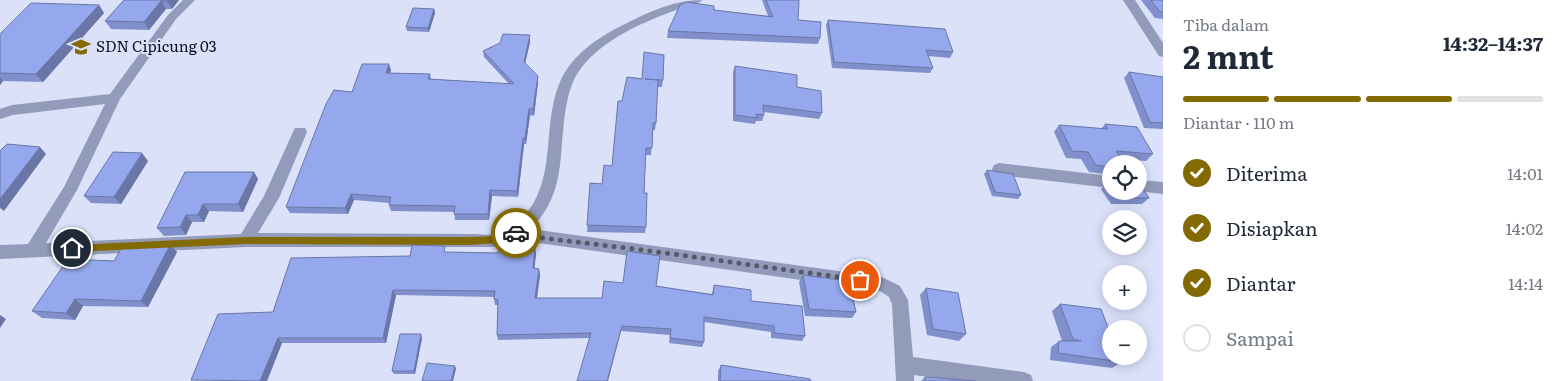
<!DOCTYPE html>
<html lang="id">
<meta charset="utf-8">
<style>
body{margin:0;font-family:Literata,serif;background:#f6f6f7;color:#1f2937;height:100vh;display:flex;flex-direction:column;font-size:19px;white-space:nowrap}
*{box-sizing:border-box;margin:0}
p{font-size:16px;color:#747a83}
.icon{flex:none;width:28px;height:28px;fill:none;stroke:currentColor;stroke-width:2;stroke-linecap:round;stroke-linejoin:round}
.map{position:relative;flex:1;overflow:hidden}
.panel{display:flex;flex-direction:column;background:#fff;width:400px}
.panel>*{flex:none}
.tools{position:absolute;left:1102px;top:155px;display:grid;gap:10px}
.tools a{display:grid;place-items:center;width:45px;height:45px;border-radius:50%;background:#fff;box-shadow:0 2px 12px #0003;font-size:25px}
.pin{position:absolute;display:grid;place-items:center;width:42px;height:42px;color:#fff;margin:-21px;border:2px solid #fff;border-radius:50%;box-shadow:0 1px 5px #0007}
.courier{position:absolute;display:grid;place-items:center;width:50px;height:50px;margin:-25px;border:4px solid #836a03;border-radius:50%;background:#fff;color:#222;box-shadow:0 1px 6px #0007}
.overview em{font-style:normal;font-weight:700}
.overview div{display:flex;flex-direction:column-reverse}
.overview{display:flex;align-items:center;justify-content:space-between;height:85px;padding:0 20px}
h1{font-size:32px;font-weight:700;line-height:38px}
.bar{display:grid;grid-template-columns:repeat(4,1fr);gap:8px 5px;align-content:center;height:60px;padding:0 20px}
.bar i{height:6px;border-radius:4px;background:#e0e1e3}
.bar .on{background:#836a03}
.bar p{grid-column:span 4}
ol{padding:0 20px;list-style:none}
li{display:flex;align-items:center;gap:15px;height:55px}
li p{margin-inline-start:auto}
li .icon{padding:5px;border-radius:50%;background:#836a03;color:#fff;stroke-width:4}
li:last-child{color:#747a83}
li i{width:28px;height:28px;border:2px solid #e0e1e3;border-radius:50%}
main{display:flex;flex:1;min-height:0}
.map>svg:first-child{display:block}
.lines{fill:none;stroke-linecap:round;stroke-linejoin:round}
.minor{fill:#929bb9;fill-rule:evenodd}
.wall{fill:#8190cc}
.shaded-wall{fill:#6976a6}
.building{fill:#96a8ed;stroke:#6976a6}
.route{fill:#836a03}
.done{stroke:#555a6b;stroke-width:5;stroke-dasharray:0 9}
.labels{text-anchor:middle;stroke-width:4;stroke-linejoin:round;paint-order:stroke}
.poi-label{font-size:15px;fill:#0e111f;stroke:#dae1f9;text-anchor:start}
</style>
<main>
<div class="map">
<svg width="1163" height="381" viewBox="0 0 1163 381">
<rect width="100%" height="100%" fill="#dae1f9"/>
<g class="lines">
<g class="minor">
<path d="M183,0H195L176,19L120,99L77,190L46,243L241,234L264,196L293,132L295,128H305L307,132L279,198L258,233L470,234C480,234 491,236 500,233C508,230 516,224 522,218C558,182 541,126 560,82C572,54 600,36 627,23C651,11 675,0 702,0L700,2C659,15 592,39 573,82C565,101 564,122 562,142C560,177 556,203 531,229L882,277L900,286L908,300L913,357L1024,372L1031,375L1033,381H958L914,375V381H896L892,304L889,297L880,291L517,240L501,246L490,247H246L0,259V245L28,244L64,187L105,104L13,115L0,119V109L12,105L110,94L168,15Z"/>
<path d="M1123,0H1135L1163,43V57L1159,56Z"/>
<path d="M999,163L1111,176V188L999,175L994,173L992,169L994,165Z"/>
<path d="M1139,180L1163,182V194L1137,191Z"/>
</g>
</g>
<g class="wall">
<path d="M124,0H179L172,9H166L149,30L111,29L105,21Z"/>
<path d="M762,0H799L798,20L820,38L818,44L667,38L668,31L714,10L768,16Z"/>
<path d="M1141,0H1163V19L1155,18Z"/>
<path d="M99,5L104,13L43,82L3,81L0,85V34Z"/>
<path d="M434,9L435,13L429,32L407,31L406,27Z"/>
<path d="M828,20L953,52L950,58L928,56L933,68L930,73L832,68L826,25Z"/>
<path d="M530,35V42L525,63L538,76V82L534,116L530,115L526,144H524L518,197L492,196L489,220H455L454,212L391,211L389,205L390,203L354,200L348,214L290,213L286,207L352,92L391,70L390,73L430,74L431,79L509,84L484,57L483,51Z"/>
<path d="M735,66L797,87L822,113L819,119L764,112V115L762,121H756L755,124L733,121V72Z"/>
<path d="M1129,72L1163,77V129L1144,128L1124,78Z"/>
<path d="M627,77L663,80L662,87H657L656,123L655,130H653L651,155H645L644,193L646,227L645,233L587,232L590,183L602,184L612,166Z"/>
<path d="M1105,124L1153,154L1146,161L1121,159L1111,164V175L1089,172L1081,159L1066,158L1054,132L1059,125L1101,129Z"/>
<path d="M148,161L121,204L91,203L84,196Z"/>
<path d="M987,170L1021,195L1018,199L992,196L984,174Z"/>
<path d="M185,172L258,179L243,212L209,211L204,222H192L186,235L164,236L157,228Z"/>
<path d="M1108,182H1111V191H1139L1149,198L1142,204H1111L1101,189Z"/>
<path d="M170,245L177,252L148,307L83,306L75,320L42,318L32,311L114,261Z"/>
<path d="M536,254L534,268L539,269L540,275L537,298H602L656,286L712,294L714,285L751,301L805,336L802,341L771,338V332L704,322V342L702,347L669,343L670,335L621,331L590,338L498,340L497,335L498,305H495L494,299V297L396,295L386,343H282L267,381L191,380L273,312L410,256Z"/>
<path d="M803,275L856,312L852,318L805,316L799,282Z"/>
<path d="M926,288L966,334L959,341L927,335L920,295Z"/>
<path d="M1060,304L1122,362L1112,368L1050,360L1051,347L1059,341H1062L1052,311Z"/>
<path d="M422,338L415,374H394L392,371Z"/>
<path d="M721,365L811,381H718V371Z"/>
<path d="M925,377L976,381H921Z"/>
</g>
<g class="shaded-wall">
<path d="M168,0H179L172,9L167,1Z"/>
<path d="M161,1L166,9L149,30L144,22Z"/>
<path d="M99,5L104,13L43,82L36,74Z"/>
<path d="M434,9L435,13L429,32L428,28Z"/>
<path d="M530,35V42L524,68V62Z"/>
<path d="M389,64L391,70L388,79L386,73Z"/>
<path d="M538,76V82L534,116L533,109Z"/>
<path d="M0,77L3,81L0,85Z"/>
<path d="M529,109L530,115L526,144L525,138Z"/>
<path d="M523,138L524,144L518,197L517,191Z"/>
<path d="M40,147L46,154L4,211L0,208V199Z"/>
<path d="M142,153L148,161L121,204L114,197Z"/>
<path d="M254,172L258,179L243,212L238,204Z"/>
<path d="M490,190L492,196L489,220L488,214Z"/>
<path d="M351,194L354,200L348,214L345,208Z"/>
<path d="M203,204L209,211L204,222L198,215Z"/>
<path d="M186,215L192,222L186,235L180,227Z"/>
<path d="M170,245L177,252L148,307L141,301Z"/>
<path d="M535,248L536,254L534,274L533,268Z"/>
<path d="M539,269L540,275L536,304L535,298Z"/>
<path d="M393,290L396,295L386,343L383,338Z"/>
<path d="M75,299L83,306L75,320L66,313Z"/>
<path d="M0,315L6,319L0,328Z"/>
<path d="M622,326L621,331L608,381H607Z"/>
<path d="M421,334L422,338L415,374L414,371Z"/>
<path d="M278,338L282,343L267,381H260Z"/>
<path d="M455,366L456,369L453,381H451Z"/>
</g>
<g class="building">
<path d="M124,0H168L167,1H161L144,22L105,21Z"/>
<path d="M766,0H799L798,20L821,22L820,38L668,31L680,5L686,2L714,6V10L773,17Z"/>
<path d="M1151,0H1163V12H1160Z"/>
<path d="M31,3L99,5L36,74L0,73V34Z"/>
<path d="M413,8L434,9L428,28L406,27Z"/>
<path d="M828,20L945,29L953,52L926,50L933,68L834,62Z"/>
<path d="M503,34L530,35L524,62L538,76L533,109H529L525,138H523L517,191L490,190L488,214H454L455,206L389,205L391,197L351,194L345,208L286,207L326,104L334,90L352,92L362,64H389L386,73L430,74L428,79L514,84L483,51L500,43Z"/>
<path d="M644,52L664,55L663,80L645,79L658,80L656,123H653L652,148H646L644,193H647L646,227L587,225L590,183L602,184L604,165L612,166L618,101H622L627,77L642,79Z"/>
<path d="M735,66L797,75V87L821,91L822,113L763,105L764,115L756,114L757,118L735,115Z"/>
<path d="M1129,72L1163,77V123L1150,122Z"/>
<path d="M1105,124L1137,127L1153,154L1116,151L1125,164H1111V167L1096,165L1088,152L1072,151L1059,125L1108,129Z"/>
<path d="M7,144L40,147L0,199V151Z"/>
<path d="M113,152L142,153L114,197L84,196Z"/>
<path d="M987,170L1013,174L1021,195L995,192Z"/>
<path d="M185,172H254L238,204H203L198,215H186L180,227L157,228Z"/>
<path d="M1108,182H1111V187Z"/>
<path d="M1139,183L1149,198H1118L1114,191H1139Z"/>
<path d="M170,245L141,301L75,299L66,313L32,311L68,259L114,261L122,247Z"/>
<path d="M412,245L445,246L444,252L498,253L499,246L535,248L533,268L539,269L535,298H602L604,281L623,283L627,251L660,256L656,286L713,295L714,285L751,290V301L802,306L805,336L774,333V326L704,317V342L670,338L671,329L622,326L607,381H577L591,333L497,335L498,300L494,299L495,291L393,290L383,338H278L260,381L191,380L218,314L273,312L291,258L410,256Z"/>
<path d="M803,275L849,281L856,312L809,309Z"/>
<path d="M926,288L958,293L966,334L933,329Z"/>
<path d="M1060,304L1101,309L1111,335V356H1120L1122,362L1058,353L1059,341H1081L1073,339Z"/>
<path d="M400,334H421L414,371H392Z"/>
<path d="M427,363L455,366L451,381H422Z"/>
<path d="M721,365L810,379L811,381H720Z"/>
<path d="M925,377L976,381H926Z"/>
</g>
<path class="route" d="M516,229L520,233L519,235L497,243L470,245L246,244L72,252L67,248L72,245L246,237H470L497,236Z"/>
<g class="lines">
<path class="done" d="M516,233L542,238L636,249L860,280"/>
</g>
<defs>
<g id="school-bare" transform="scale(1.5)"><path d="M0-5L7-2L0 1L-7-2ZM-4 1L0 2.5L4 1V4Q0 6-4 4Z" fill="#836a03" stroke="#dae1f9" stroke-width="2.5" paint-order="stroke"/></g>
</defs>
<g fill-rule="evenodd">
<use href="#school-bare" x="81" y="47"/>
</g>
<g class="labels">
<g class="poi-label">
<text x="96" y="52">SDN Cipicung 03</text>
</g>
</g>
</svg>
<div class="tools">
<a><svg class="icon" aria-label="locate" viewBox="0 0 24 24"><circle cx="12" cy="12" r="6"/><path d="M12 2v4M12 18v4M2 12h4M18 12h4"/></svg></a>
<a><svg class="icon" aria-label="layers" viewBox="0 0 24 24"><path d="M12 4l9 5-9 5-9-5zM3 14l9 5 9-5"/></svg></a>
<a>+</a>
<a>−</a>
</div>
<div class="pin" style="left:860px;top:280px;background:#ea580c"><svg class="icon" aria-label="bag" viewBox="0 0 24 24"><path d="M5 8h14l-1 12H6zM9 8a3 3 0 0 1 6 0"/></svg></div>
<div class="pin" style="left:72px;top:248px;background:#1f2937"><svg class="icon" aria-label="home" viewBox="0 0 24 24"><path d="M3 11l9-7 9 7M6 9v11h12V9"/></svg></div>
<div class="courier" style="left:516px;top:233px"><svg class="icon" aria-label="car" viewBox="0 0 24 24"><path d="M5 17H2v-5l4-1 3-4h7l3 4 3 1v5h-3M9 17h6M6 11h13"/><circle cx="7" cy="17" r="2"/><circle cx="17" cy="17" r="2"/></svg></div>
</div>
<section class="panel">
<div class="overview"><div><h1>2 mnt</h1><p>Tiba dalam</p></div><em>14:32–14:37</em></div>
<div class="bar"><i class="on"></i><i class="on"></i><i class="on"></i><i></i><p>Diantar · 110 m</p></div>
<ol>
<li><svg class="icon" aria-label="check" viewBox="0 0 24 24"><path d="M5 12l5 5 9-10"/></svg>Diterima<p>14:01</p></li>
<li><svg class="icon" aria-label="check" viewBox="0 0 24 24"><path d="M5 12l5 5 9-10"/></svg>Disiapkan<p>14:02</p></li>
<li><svg class="icon" aria-label="check" viewBox="0 0 24 24"><path d="M5 12l5 5 9-10"/></svg>Diantar<p>14:14</p></li>
<li><i></i>Sampai</li>
</ol>
</section>
</main>
